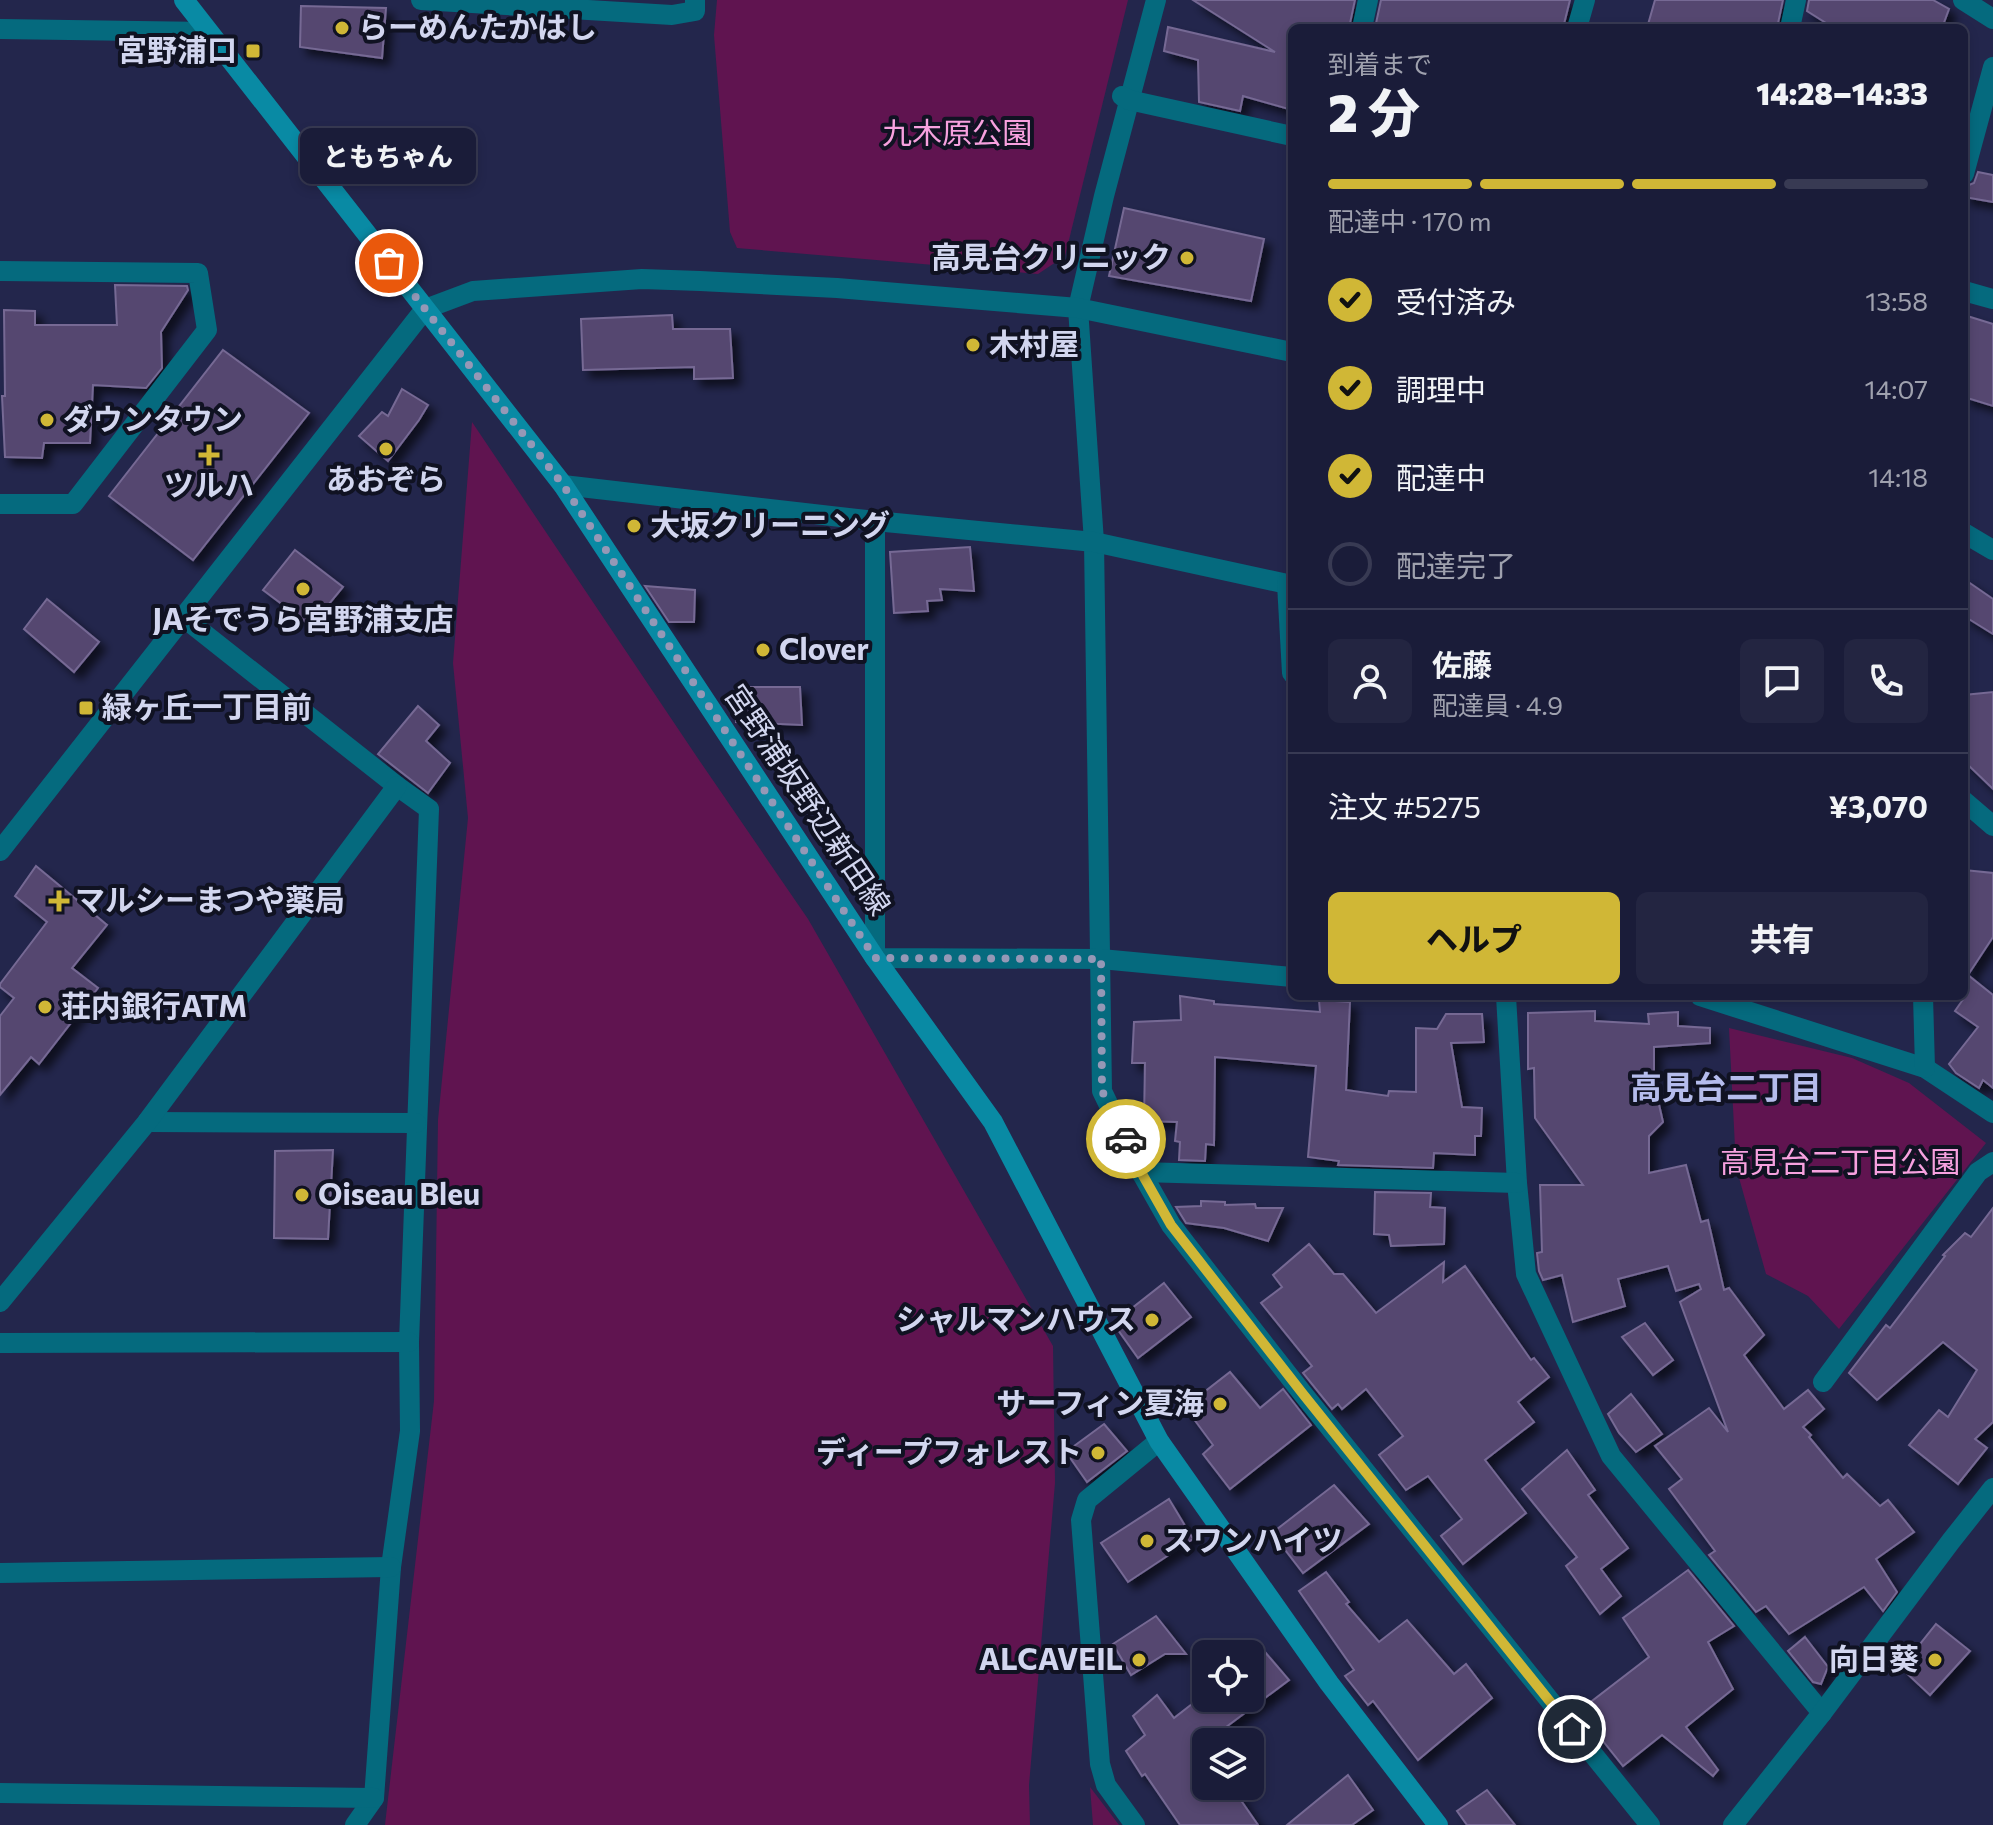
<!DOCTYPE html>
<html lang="ja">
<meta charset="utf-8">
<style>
body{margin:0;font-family:Commissioner,"Noto Sans JP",sans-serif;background:#232541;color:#f1f3f6;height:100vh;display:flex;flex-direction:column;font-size:30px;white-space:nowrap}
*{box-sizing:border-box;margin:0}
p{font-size:26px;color:#9fa1ae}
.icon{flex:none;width:44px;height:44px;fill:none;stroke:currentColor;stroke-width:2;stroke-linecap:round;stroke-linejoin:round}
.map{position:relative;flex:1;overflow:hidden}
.panel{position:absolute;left:1288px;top:24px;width:680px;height:976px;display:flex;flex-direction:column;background:#1a1c39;border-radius:12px;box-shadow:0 4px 12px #0003,0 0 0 2px #383a53}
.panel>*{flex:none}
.controls{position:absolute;left:1192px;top:1640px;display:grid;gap:16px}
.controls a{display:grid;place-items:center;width:72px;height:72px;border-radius:12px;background:#1a1c39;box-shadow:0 4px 12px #0003,0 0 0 2px #383a53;font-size:40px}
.pin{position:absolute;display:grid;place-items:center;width:68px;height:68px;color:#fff;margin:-34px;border:4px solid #fff;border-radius:50%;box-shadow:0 2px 8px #0007}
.courier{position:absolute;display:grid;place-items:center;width:80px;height:80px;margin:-40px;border:6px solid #d0b736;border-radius:50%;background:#fff;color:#222;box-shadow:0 2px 10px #0007}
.bubble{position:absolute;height:56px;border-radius:12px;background:#1a1c39;box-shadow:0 4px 12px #0003,0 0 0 2px #383a53;font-size:26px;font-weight:800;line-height:56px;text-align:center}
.head em{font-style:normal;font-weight:800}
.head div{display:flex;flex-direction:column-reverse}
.head{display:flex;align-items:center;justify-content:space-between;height:136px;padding:0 40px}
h1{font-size:52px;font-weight:800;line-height:60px}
.bar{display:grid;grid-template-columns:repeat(4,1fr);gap:12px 8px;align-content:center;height:96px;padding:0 40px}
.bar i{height:10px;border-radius:6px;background:#383a53}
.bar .selected{background:#d0b736}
.bar p{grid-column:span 4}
.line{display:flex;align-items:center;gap:20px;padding:0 40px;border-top:2px solid #383a53}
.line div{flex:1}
.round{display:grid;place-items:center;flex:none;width:84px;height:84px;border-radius:12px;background:#232541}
ol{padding:0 40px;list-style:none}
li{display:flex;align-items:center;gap:24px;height:88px}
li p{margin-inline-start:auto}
li .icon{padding:8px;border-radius:50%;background:#d0b736;color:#111;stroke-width:4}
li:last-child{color:#9fa1ae}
li i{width:44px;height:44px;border:4px solid #383a53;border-radius:50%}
.primary-button{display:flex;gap:16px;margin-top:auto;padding:16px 40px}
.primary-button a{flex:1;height:92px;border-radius:12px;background:#d0b736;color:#111;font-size:32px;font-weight:800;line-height:92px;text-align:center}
.primary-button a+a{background:#232541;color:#f1f3f6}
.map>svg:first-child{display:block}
.green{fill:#601450}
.building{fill:#544770;stroke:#766994;stroke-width:2;filter:url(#shadow)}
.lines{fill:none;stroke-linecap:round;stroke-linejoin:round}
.minor{stroke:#056a7e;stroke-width:20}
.tertiary{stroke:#056a7e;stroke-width:20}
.secondary{stroke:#098aa4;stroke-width:20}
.done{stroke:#9598b6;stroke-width:8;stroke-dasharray:0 14.4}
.route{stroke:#d0b736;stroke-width:10}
.poi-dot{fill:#d0b736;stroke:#101222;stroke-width:3}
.labels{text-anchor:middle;stroke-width:8;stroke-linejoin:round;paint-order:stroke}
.poi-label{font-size:30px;font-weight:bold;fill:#d2d6ef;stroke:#101222;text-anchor:start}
.park-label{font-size:30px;fill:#f7a1df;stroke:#101222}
.street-label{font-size:30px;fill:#d2d6ef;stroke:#101222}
.neighbourhood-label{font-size:32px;font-weight:bold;fill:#b5bcec;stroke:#101222}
</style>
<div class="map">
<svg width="1993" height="1825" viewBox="0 0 1993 1825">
<defs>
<filter id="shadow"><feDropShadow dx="7" dy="7" stdDeviation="4" flood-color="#0009"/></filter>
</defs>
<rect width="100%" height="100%" fill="#23264c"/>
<g class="green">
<path d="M717,0H1128L1065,256L1038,274L737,248L730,232L714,35Z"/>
<path d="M472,422L699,760L808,919L1053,1346L1055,1483L1029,1785L1030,1825H385L434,1401L438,1120L468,818L453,663Z"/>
<path d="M1729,1028L1852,1058L1909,1083L1986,1143L1839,1329L1808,1296L1766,1274L1736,1167Z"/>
<path d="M1090,1787L1119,1825H1093Z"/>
</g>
<g class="building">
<path d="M1193,0H1355L1349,28H1292V110L1243,96L1240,111L1199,102L1198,60L1164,51L1168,27L1275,52Z"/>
<path d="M1381,0H1570L1563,28H1375Z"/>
<path d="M1655,0H1783L1777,28H1647Z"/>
<path d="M1809,0H1933L1949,9L1942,28H1834L1807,11Z"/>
<path d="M301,6L386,8L382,58L300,47Z"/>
<path d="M1978,172L1993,175V202L1964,197V187L1974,183Z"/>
<path d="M1124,208L1264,239L1251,301L1109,276Z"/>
<path d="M115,285L187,286L188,290L161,332L162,368L146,388L93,385L90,443H44L42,458L5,457L2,396H5L4,310L35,311V325H117Z"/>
<path d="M672,315L673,329H730L733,378L694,379V367L583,370L581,319Z"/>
<path d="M1964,315L1993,324V406L1964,397Z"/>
<path d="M223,350L309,413L193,560L109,496Z"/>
<path d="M402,389L428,405L419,420L388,461L359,436L382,412L388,416Z"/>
<path d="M970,547L974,591L940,589L942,600L927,601L928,611L894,613L890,552Z"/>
<path d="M295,550L343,587L311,626L263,590Z"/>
<path d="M1964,579L1993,599V634L1964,616Z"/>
<path d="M645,586L695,590L694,622H669Z"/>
<path d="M47,599L99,642L74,672L24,629Z"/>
<path d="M736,687H800L802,725L736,722Z"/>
<path d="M1993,692V789L1964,761V695Z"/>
<path d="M418,706L439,725L426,741L450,763L428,793L378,754Z"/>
<path d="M36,866L107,925L72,968L98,988L39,1064L31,1057L0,1095V1016L14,998L0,987V984L47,922L15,896Z"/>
<path d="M1964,870L1993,873V937L1968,975L1993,995V1088L1983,1080L1979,1088L1956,1073L1949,1064L1978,1027L1955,1011L1964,998Z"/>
<path d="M1180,996L1214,1001V1004L1320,1012L1319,1000L1350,1002L1346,1090L1388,1096L1389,1091L1416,1092V1028L1437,1029L1446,1014H1482L1484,1042L1451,1043L1462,1107L1482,1108L1481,1136H1475V1155L1434,1153L1433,1168L1338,1165L1339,1161L1308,1157L1316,1066L1215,1057L1214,1145L1206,1144L1205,1161L1179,1160L1180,1142L1175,1141L1177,1122L1144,1121L1145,1063H1132L1134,1022L1181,1020Z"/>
<path d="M1595,1011V1021L1649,1024L1648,1014L1678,1012V1026L1710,1028V1043L1654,1047V1083L1663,1122L1649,1136V1173L1686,1165L1701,1222L1708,1220L1724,1290L1729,1288L1764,1335L1744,1355L1784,1409L1808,1390L1824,1409L1803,1427L1811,1435L1809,1437L1843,1478L1847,1474L1880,1506L1888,1500L1914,1532L1876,1559L1897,1592L1883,1611L1864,1587L1789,1634L1766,1606L1756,1612L1709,1555L1715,1551L1669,1489L1682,1479L1655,1446L1709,1408L1728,1432L1680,1302L1701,1289L1699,1284L1676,1291L1668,1266L1618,1279L1625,1306L1573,1322L1562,1275L1543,1280L1539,1271L1537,1253L1542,1252L1540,1185H1583L1535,1118L1534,1068L1528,1069V1013Z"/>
<path d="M333,1150L328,1239L274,1238L275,1151Z"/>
<path d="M1375,1192L1431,1193L1430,1207L1445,1208L1444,1244L1391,1246L1389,1235L1374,1234Z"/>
<path d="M1201,1201L1225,1202V1205L1255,1204L1256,1208H1283L1268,1241L1224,1228L1186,1223L1176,1207L1201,1206Z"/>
<path d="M1993,1208V1422L1975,1439L1987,1448L1958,1484L1909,1445L1939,1410L1948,1417L1977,1370L1943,1342L1877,1400L1849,1373L1886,1325L1890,1328L1945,1256L1943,1255L1965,1233L1971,1237Z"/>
<path d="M1309,1244L1334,1274H1343L1376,1313L1444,1262L1443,1282L1465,1266L1531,1360L1534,1358L1549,1377L1518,1402L1534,1422L1485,1460L1526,1513L1463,1564L1441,1536L1462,1519L1428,1476L1406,1490L1379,1455L1403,1436L1366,1389L1342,1409L1338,1404L1332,1409L1303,1373L1312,1366L1261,1303L1282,1287L1273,1275Z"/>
<path d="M1164,1283L1191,1317L1138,1358L1113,1323Z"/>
<path d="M1645,1323L1673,1360L1653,1375L1622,1337Z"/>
<path d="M1230,1372L1260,1408L1283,1389L1311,1425L1230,1489L1203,1454L1213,1445L1185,1407Z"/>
<path d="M1631,1394L1662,1434L1636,1452L1619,1433L1608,1414Z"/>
<path d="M1104,1424L1127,1451L1087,1482L1066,1452Z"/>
<path d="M1567,1450L1595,1490L1588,1495L1628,1548L1601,1569L1621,1596L1600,1614L1566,1566L1577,1557L1522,1489Z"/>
<path d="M1334,1485L1369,1524L1303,1573L1272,1533Z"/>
<path d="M1169,1499L1193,1539L1128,1582L1101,1543Z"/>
<path d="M1688,1570L1734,1626L1708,1642L1733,1689L1686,1727L1718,1770L1713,1776L1662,1735L1623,1766L1579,1711L1649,1657L1623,1618Z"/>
<path d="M1326,1572L1349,1602L1346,1604L1379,1642L1407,1620L1454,1674L1466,1664L1492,1698L1418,1760L1373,1701L1368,1705L1345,1676L1354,1670L1299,1591Z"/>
<path d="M1156,1616L1186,1654H1165L1131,1675L1113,1644Z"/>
<path d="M1936,1624L1970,1651L1930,1695L1901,1668Z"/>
<path d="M1805,1637L1828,1667L1821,1684L1813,1682L1788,1651Z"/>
<path d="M1265,1652L1289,1680L1206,1742V1786H1231L1258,1825H1180L1145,1774L1142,1776L1126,1751L1145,1735L1133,1716L1157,1695L1174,1718L1206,1693V1698H1250V1660Z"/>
<path d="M1348,1775L1373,1810L1352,1825H1287Z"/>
<path d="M1487,1790L1515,1825H1467L1457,1811Z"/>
</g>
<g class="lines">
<g class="minor">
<path d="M421,0L672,15L695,11V0"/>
<path d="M1156,0L1104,196L1078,308L1094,542L1102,1091L1141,1172L1171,1225L1303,1394L1650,1825"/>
<path d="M1963,0L1993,19"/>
<path d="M1362,28L1368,0"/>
<path d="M1577,28L1585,0"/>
<path d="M1790,28L1796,0"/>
<path d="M0,29L208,32"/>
<path d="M1122,96L1129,100L1292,136"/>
<path d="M1964,174L1993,67"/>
<path d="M0,271L198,273L207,330L73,504H0"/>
<path d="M1964,291L1993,299"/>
<path d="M563,485L875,521L1094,542L1292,585"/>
<path d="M875,521V958L1101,959L1292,977"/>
<path d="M1287,584L1292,673"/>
<path d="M183,617L397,786L429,809L409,1342L410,1431L391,1567L374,1798L355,1825"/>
<path d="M1964,801L1993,826"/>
<path d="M1506,996L1517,1183L1526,1274L1611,1456L1822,1713"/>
<path d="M1700,996L1925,1068L1993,1113"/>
<path d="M1923,996L1925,1068"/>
<path d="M147,1122L416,1123"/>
<path d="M1141,1172L1517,1183"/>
<path d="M0,1302L147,1122L397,786"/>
<path d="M0,1343L409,1342"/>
<path d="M1823,1382L1978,1172L1993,1162"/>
<path d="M0,1573L391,1567"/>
<path d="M0,1793L374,1798"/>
<path d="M1135,1825L1106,1785L1100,1764L1081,1520L1087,1500L1159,1441"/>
<path d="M1733,1825L1822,1713L1951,1541L1993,1488"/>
</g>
<g class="tertiary">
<path d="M1964,533L1993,550"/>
<path d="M0,851L425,309L473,291L642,279L700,281L837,288L1078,308L1292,352"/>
</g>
<path class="secondary" d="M184,0L563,485L875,958L993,1122L1159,1441L1329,1683L1438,1825"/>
</g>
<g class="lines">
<path class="done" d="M389,263L563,485L875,958L1101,959L1102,1091L1126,1139"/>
<path class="route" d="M1126,1139L1141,1172L1171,1225L1303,1394L1572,1729"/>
</g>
<g class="poi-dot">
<circle cx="342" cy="28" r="8"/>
<rect x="245" y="43" width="16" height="16" rx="4"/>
<circle cx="1187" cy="258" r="8"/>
<circle cx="973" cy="345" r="8"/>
<circle cx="47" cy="420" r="8"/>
<circle cx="386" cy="449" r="8"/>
<path d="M205 443h8v8h8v8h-8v8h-8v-8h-8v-8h8z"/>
<circle cx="634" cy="526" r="8"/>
<circle cx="303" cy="589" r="8"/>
<circle cx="763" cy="650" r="8"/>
<rect x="78" y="700" width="16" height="16" rx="4"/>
<path d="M55 889h8v8h8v8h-8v8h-8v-8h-8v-8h8z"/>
<circle cx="45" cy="1007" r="8"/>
<circle cx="302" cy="1195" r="8"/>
<circle cx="1152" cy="1320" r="8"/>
<circle cx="1220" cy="1404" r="8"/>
<circle cx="1098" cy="1453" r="8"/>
<circle cx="1147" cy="1541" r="8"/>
<circle cx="1139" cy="1660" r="8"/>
<circle cx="1935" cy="1660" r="8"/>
</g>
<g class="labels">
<g class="poi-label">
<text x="358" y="38">らーめんたかはし</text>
<text x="237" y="61" text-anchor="end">宮野浦口</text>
<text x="1171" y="268" text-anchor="end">高見台クリニック</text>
<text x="989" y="355">木村屋</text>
<text x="63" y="430">ダウンタウン</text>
<text x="386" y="490" text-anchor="middle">あおぞら</text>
<text x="209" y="496" text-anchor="middle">ツルハ</text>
<text x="650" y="536">大坂クリーニング</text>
<text x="303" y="630" text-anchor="middle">JAそでうら宮野浦支店</text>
<text x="779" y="660">Clover</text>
<text x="102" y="718">緑ヶ丘一丁目前</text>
<text x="75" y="911">マルシーまつや薬局</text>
<text x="61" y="1017">荘内銀行ATM</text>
<text x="318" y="1205">Oiseau Bleu</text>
<text x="1136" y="1330" text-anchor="end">シャルマンハウス</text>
<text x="1204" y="1414" text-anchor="end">サーフィン夏海</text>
<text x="1082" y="1463" text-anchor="end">ディープフォレスト</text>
<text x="1163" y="1551">スワンハイツ</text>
<text x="1123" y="1670" text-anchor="end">ALCAVEIL</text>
<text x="1919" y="1670" text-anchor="end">向日葵</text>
</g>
<g class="park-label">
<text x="957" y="144">九木原公園</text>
<text x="1840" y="1173">高見台二丁目公園</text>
</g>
<g class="street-label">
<text transform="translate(807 800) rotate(56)" y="10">宮野浦坂野辺新田線</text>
</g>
<g class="neighbourhood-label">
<text x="1726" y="1099">高見台二丁目</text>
</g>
</g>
</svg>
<div class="controls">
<a><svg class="icon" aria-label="locate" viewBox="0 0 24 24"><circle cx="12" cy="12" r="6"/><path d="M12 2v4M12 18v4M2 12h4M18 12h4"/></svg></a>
<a><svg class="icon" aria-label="layers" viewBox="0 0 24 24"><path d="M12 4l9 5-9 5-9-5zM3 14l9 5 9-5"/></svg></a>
</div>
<div class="pin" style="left:389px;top:263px;background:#ea580c"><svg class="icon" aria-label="bag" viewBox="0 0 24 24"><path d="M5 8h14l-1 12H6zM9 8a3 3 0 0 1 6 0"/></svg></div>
<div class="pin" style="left:1572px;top:1729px;background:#1f2937"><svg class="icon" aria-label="home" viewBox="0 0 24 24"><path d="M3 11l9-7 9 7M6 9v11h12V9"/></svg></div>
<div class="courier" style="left:1126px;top:1139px"><svg class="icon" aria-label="car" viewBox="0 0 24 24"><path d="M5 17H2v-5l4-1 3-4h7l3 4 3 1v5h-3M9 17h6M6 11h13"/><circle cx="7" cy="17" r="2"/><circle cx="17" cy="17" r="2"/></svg></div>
<div class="bubble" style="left:300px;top:128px;width:176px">ともちゃん</div>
<section class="panel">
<div class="head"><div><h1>2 分</h1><p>到着まで</p></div><em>14:28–14:33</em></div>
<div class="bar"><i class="selected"></i><i class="selected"></i><i class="selected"></i><i></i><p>配達中 · 170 m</p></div>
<ol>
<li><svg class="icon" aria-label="check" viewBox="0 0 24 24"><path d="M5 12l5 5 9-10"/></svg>受付済み<p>13:58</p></li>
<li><svg class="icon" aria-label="check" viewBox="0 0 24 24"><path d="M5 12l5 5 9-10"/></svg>調理中<p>14:07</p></li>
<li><svg class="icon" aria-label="check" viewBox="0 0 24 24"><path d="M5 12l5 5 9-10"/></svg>配達中<p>14:18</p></li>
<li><i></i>配達完了</li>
</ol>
<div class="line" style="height:144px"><a class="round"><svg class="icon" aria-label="person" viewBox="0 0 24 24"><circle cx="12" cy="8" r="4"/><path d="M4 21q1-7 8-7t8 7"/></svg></a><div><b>佐藤</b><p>配達員 · 4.9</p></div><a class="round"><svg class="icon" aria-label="chat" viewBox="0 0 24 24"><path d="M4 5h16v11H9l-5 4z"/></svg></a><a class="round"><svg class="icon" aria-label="phone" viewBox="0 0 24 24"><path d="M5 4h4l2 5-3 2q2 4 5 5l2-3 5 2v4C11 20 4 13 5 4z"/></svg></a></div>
<div class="line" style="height:104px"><div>注文 #5275</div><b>¥3,070</b></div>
<div class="primary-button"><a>ヘルプ</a><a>共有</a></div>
</section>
</div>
